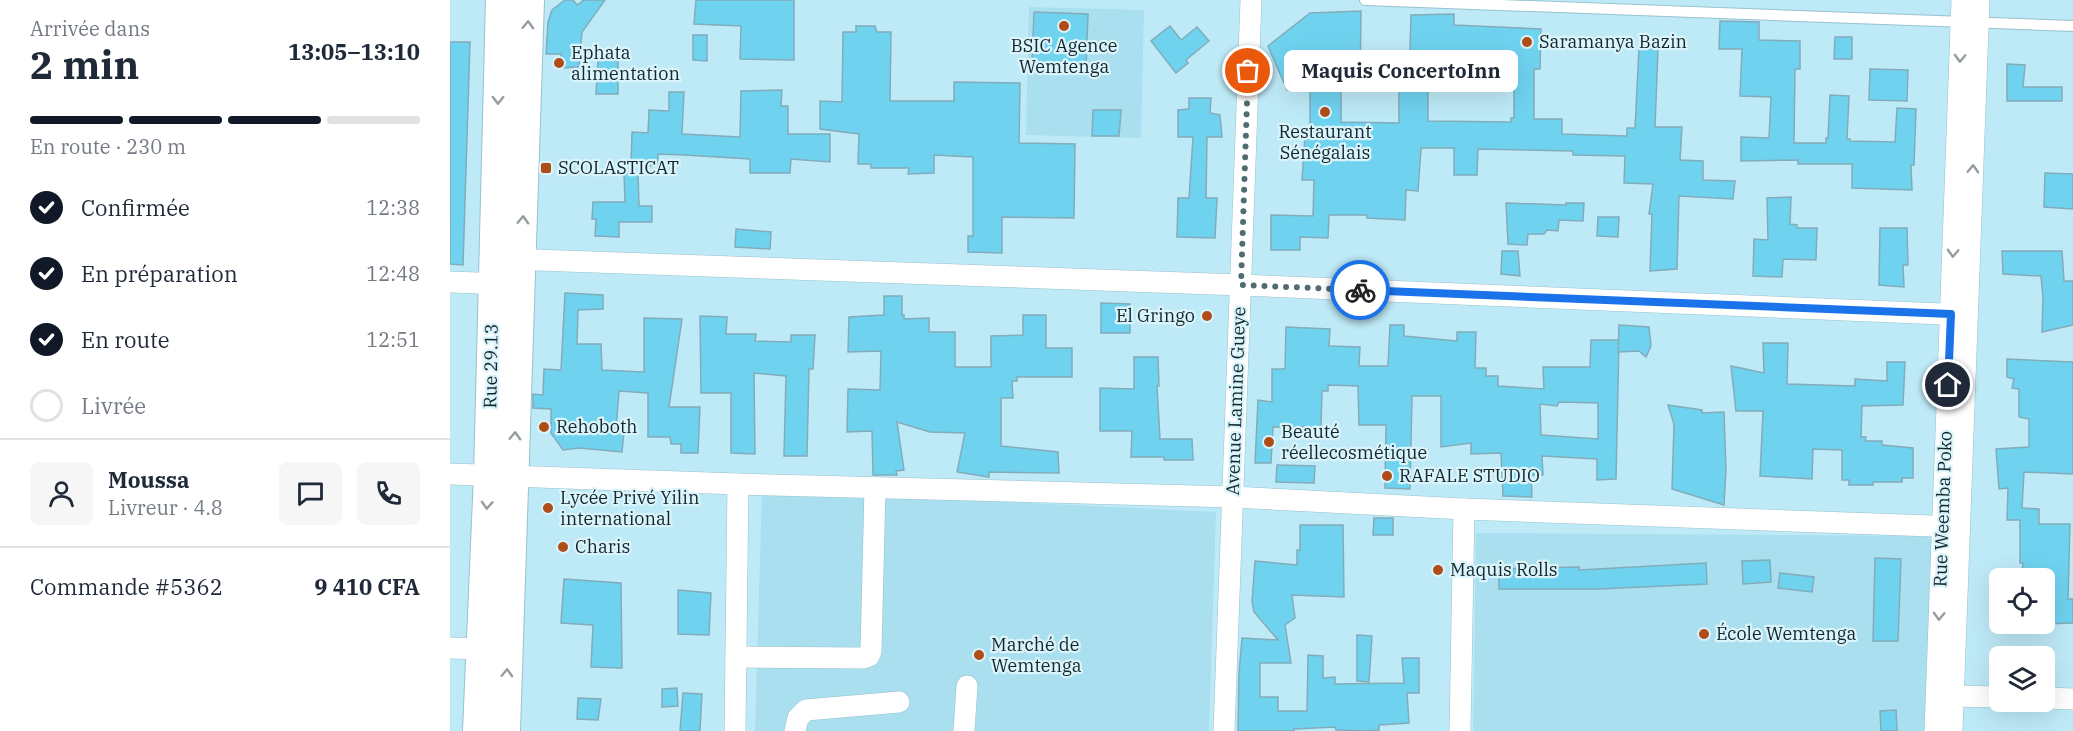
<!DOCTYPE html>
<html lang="fr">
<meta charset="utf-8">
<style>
body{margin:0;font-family:"IBM Plex Serif",serif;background:#f6f6f7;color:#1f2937;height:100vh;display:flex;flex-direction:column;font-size:22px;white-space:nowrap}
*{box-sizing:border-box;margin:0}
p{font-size:20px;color:#747a83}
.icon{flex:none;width:33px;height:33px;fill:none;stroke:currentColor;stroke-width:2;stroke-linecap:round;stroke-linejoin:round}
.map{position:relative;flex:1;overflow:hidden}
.details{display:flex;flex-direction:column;background:#fff;width:450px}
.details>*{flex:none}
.tools{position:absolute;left:1539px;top:568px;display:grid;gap:12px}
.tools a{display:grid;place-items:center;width:66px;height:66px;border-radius:9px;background:#fff;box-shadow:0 6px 24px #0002;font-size:30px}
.pin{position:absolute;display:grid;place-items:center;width:51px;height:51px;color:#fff;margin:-26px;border:3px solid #fff;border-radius:50%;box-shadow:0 2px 6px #0007}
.courier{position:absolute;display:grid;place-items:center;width:60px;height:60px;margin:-30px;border:4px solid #1a73e8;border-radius:50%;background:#fff;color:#222;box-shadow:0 2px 8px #0007}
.bubble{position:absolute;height:42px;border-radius:9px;background:#fff;box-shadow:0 6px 24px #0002;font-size:20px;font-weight:700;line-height:42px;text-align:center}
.head em{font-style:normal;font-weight:700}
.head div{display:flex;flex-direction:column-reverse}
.head{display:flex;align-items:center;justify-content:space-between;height:102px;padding:0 30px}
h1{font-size:39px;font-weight:700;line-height:45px}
.bar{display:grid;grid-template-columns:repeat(4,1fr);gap:9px 6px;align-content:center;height:72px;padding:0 30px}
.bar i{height:8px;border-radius:4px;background:#e0e1e3}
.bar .selected{background:#111827}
.bar p{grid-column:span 4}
.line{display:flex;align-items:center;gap:15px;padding:0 30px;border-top:2px solid #e0e1e3}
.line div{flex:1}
.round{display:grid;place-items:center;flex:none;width:63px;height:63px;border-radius:9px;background:#f6f6f7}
ol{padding:0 30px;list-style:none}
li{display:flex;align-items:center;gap:18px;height:66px}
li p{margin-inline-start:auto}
li .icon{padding:6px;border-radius:50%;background:#111827;color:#fff;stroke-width:4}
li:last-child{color:#747a83}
li i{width:33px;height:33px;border:3px solid #e0e1e3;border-radius:50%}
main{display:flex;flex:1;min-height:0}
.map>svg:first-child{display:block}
.built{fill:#aadfef}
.building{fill:#6fd3f0;stroke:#82acb9;stroke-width:1.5;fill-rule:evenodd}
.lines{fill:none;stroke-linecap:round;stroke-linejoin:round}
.service-casing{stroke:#97c1ce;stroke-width:12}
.minor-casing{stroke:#97c1ce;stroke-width:22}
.secondary-casing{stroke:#97c1ce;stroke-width:32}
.service{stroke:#fff;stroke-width:10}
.minor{stroke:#fff;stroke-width:21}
.secondary{stroke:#fff;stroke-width:30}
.oneway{stroke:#969da0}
.done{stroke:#506b72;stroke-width:6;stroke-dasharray:0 10.8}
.route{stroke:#1a73e8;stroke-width:8}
.poi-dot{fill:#b04c17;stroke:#daf4fc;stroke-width:2}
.labels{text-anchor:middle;stroke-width:4.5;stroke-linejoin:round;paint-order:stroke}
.poi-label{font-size:18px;fill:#15262b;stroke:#daf4fc;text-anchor:start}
.street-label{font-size:18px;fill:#15262b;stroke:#daf4fc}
</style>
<main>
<section class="details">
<div class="head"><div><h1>2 min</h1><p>Arrivée dans</p></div><em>13:05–13:10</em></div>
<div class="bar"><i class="selected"></i><i class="selected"></i><i class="selected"></i><i></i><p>En route · 230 m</p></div>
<ol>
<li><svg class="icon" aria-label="check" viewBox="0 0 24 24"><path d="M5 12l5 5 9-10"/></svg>Confirmée<p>12:38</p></li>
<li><svg class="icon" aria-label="check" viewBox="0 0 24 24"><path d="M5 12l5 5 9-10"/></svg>En préparation<p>12:48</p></li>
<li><svg class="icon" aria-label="check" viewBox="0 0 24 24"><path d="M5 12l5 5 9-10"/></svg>En route<p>12:51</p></li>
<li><i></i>Livrée</li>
</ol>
<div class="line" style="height:108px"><a class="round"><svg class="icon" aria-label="person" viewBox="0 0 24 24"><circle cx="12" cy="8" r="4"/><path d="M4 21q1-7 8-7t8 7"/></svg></a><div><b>Moussa</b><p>Livreur · 4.8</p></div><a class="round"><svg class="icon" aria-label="chat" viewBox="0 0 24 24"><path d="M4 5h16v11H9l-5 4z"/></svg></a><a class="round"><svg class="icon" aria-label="phone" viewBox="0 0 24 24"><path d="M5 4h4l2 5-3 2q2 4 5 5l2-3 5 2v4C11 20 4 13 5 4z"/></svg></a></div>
<div class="line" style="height:78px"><div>Commande #5362</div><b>9 410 CFA</b></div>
</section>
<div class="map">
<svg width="1623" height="731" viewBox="0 0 1623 731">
<rect width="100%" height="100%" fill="#beeaf7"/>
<g class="built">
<path d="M579,7L694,10L691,138L576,135Z"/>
<path d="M312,490L766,512L759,731H305Z"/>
<path d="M1026,533L1487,536L1481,731H1023Z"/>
</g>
<g class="building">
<path d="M115,0H123L127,5L134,0H155L132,32L129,67L111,68V54H96L98,22L102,10Z"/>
<path d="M246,0H344V60L290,59L291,26L244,24Z"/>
<path d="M911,11L910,90H891V122L949,123V86H959L961,15L1004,14V25L1091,29L1090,69H1084V119H1112V134L1177,136V128H1185L1189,48L1208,49L1205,127H1232L1230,160L1253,161V180L1285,181L1283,199L1229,196L1227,269L1200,271L1202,214H1199L1203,184L1174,183L1175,156L1123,155V151L1028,149L1027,175H1004V148H971L968,191L956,190L955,220L917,218V215H879L878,238L850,237V250H821V215L863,216L864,180H852L855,135H860V90H837L818,46L860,13ZM978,52L1008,53V84H1064V118H1061V122L978,121Z"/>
<path d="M584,12L638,14L636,67L582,65Z"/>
<path d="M1270,21L1309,22V40L1350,41V69H1345L1344,143H1376V138H1378L1380,95L1399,96L1397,139H1400V141L1445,142L1447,108L1466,109L1464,165H1461L1462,190L1402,188V164H1348V160L1291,161V137L1319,138L1321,97L1290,96L1292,49H1269Z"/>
<path d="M406,26H425L427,32H441L440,101H504V82L570,83L569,143L625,144L624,218L552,217V253L518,252V236H523V157L484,155V173L458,174L459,168H421V164H408L409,134L370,129V101L392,102L393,32H406Z"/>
<path d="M720,26L731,40L747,27L759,41L736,60L738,63L726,73L701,41Z"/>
<path d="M243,35H257V61L243,60Z"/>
<path d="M1385,37H1402V59H1384Z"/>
<path d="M0,42H20L13,265L0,264Z"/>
<path d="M148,60H168V94H146Z"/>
<path d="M1557,64L1575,65L1573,87H1612V101H1557Z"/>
<path d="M1420,69L1458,70L1457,101L1419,100Z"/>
<path d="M332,90L331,106H338V134H380V162L341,159L340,173H300V159L235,155L208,154V166L181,165L182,132L198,133L199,110L219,111V92H234L232,134L290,137L291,91Z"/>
<path d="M739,98H761L760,113L770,115L772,137H757L756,198H767L765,238L727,237L728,198H739L743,137H728V110L739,109Z"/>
<path d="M643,110H671L669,136H642Z"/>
<path d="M174,173H188L189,206H202V222H169V237L145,236L146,219H142L143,202H175Z"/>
<path d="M1595,173L1623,174V209L1594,207Z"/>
<path d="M1341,197L1340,224L1347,225V228H1367L1366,260L1333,259L1332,277L1303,276L1304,239L1318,240L1317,198Z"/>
<path d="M1056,203L1116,205V203H1134L1133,221L1109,220L1108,231L1097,230L1094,234H1078L1077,245L1058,244Z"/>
<path d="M1148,217H1169L1168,237L1147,236Z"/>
<path d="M1430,228H1457L1458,265H1453L1454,287L1429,285Z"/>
<path d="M286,229L321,232L320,249L285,247Z"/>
<path d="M1052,251H1068L1070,276L1051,274Z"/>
<path d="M1552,251H1612L1614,281H1623V325L1592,332L1593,298L1591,276L1553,274Z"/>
<path d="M115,293L153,295V309L128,310L127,344H151L152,370L194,372V318L232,319L219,407H250L248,453H231V444H221L220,437H198V393L169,391L166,430L174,431L172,452L129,448L113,450L101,433V409L83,408V394L93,395L94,369L111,370Z"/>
<path d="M434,296H452V315H454V319L479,318V332H505V367H541V336L573,335V315H596V348H622V377H567V381H562L563,398H551V446L608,452L609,473L539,472V477L507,472L515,433L480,432L447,422L454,470L446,471L447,475H423L422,431L397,432L398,389L430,390L431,351L398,352L399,317L434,315Z"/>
<path d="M651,303L680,304V333H651Z"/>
<path d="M250,316L277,317L276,334H306L305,341L341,342V335H365L363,369H359L357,456H334L336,376L304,373L305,454L281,453V393H251Z"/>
<path d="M940,325H954V336L1007,341V332H1026L1025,368H1036V376H1048V386L1094,389L1093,367H1140L1141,340H1169L1166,479L1147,480V459L1092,456L1093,475H1081L1082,497L1053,496L1051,453L1021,454V443L991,447V396H962L960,489L935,488L936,425H909L908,386L878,385V391H872L871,427H823L821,463H805L808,400L822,402V369H835L836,327L880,329L879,346L910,347L909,366H938ZM1109,402L1148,403V439L1091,435L1090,404L1107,406Z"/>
<path d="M1169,325L1199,327L1201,346L1196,357L1189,351L1168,352Z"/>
<path d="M1313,343H1338L1337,384L1405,386V379L1437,381V362H1455L1453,405L1412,406L1411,437H1416L1415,441H1432V445L1463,448V478H1452V482H1423V485H1399V480H1392V450L1363,449L1362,479L1310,476L1313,411H1286L1281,366L1314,373Z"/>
<path d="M684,357H708L709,386H707L710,439H742L743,460H714V457H681L682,431H650V388L684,389Z"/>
<path d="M1557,359L1623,362V474L1574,472L1572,508L1589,509V524H1620L1618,599H1623V623L1594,624V579H1571L1573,563H1570V520H1557L1558,488L1549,489L1546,449L1579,447V419L1569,417V389L1562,388L1564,379L1557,377Z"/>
<path d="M1218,405L1252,410V413L1274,412L1276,469L1274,505L1222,489L1224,424Z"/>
<path d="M827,465L865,466L864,483L826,482Z"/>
<path d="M924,518H943V535H923Z"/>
<path d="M850,525H893L894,597L842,595L845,618L835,625L841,663H810V697H828V711H857L858,655L873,656V678L885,677V684L954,683L952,658H969V693H957L959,723L929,725V730L918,731L886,730L885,727L844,729V731H788L789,673L792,638L828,640L804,612L802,602L805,561L847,565V550H850Z"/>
<path d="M1425,558L1451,559L1448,641H1423Z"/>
<path d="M1320,560L1321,582L1293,584L1292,561Z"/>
<path d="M1256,563L1257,584L1148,589H1049V569L1129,567V570Z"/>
<path d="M1330,573L1364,577L1362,592L1328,588Z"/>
<path d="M114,579L171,583L172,668L141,667L143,625L111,623Z"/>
<path d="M228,590L261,593L259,635L228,634Z"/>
<path d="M907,635L922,636L919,682L907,681Z"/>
<path d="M227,688L228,706L212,707V689Z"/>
<path d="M233,693L252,694L250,731H230Z"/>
<path d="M128,698L151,699L148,720L127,719Z"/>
<path d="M1446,710L1447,731H1431L1430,711Z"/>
</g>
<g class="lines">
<g class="service-casing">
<path id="service" d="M915,0L1623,26"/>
</g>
<g class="minor-casing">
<g id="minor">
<path d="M57,259L791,285L1517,315"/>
<path d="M0,282L55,284"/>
<path d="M0,474L288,484L783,497L1014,509L1510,527"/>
<path d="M0,648L31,649"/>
<path d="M286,657L413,658L419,656L421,651L425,488"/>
<path d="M1503,696L1550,697"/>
<path d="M1594,698L1623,699"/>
<path d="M285,731L288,484"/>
<path d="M345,731L348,718L356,710L449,702"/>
<path d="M514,731L517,686"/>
<path d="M774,731L801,0"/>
<path d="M1010,731L1014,509"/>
<path d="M1485,731L1512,0"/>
<path d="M1502,731L1529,0"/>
</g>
</g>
<g class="secondary-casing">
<g id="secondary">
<path d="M28,731L39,475L51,0"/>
<path d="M55,731L79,0"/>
</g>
</g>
<use href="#service" class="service"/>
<use href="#minor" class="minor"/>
<use href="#secondary" class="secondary"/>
</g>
<defs><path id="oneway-chevron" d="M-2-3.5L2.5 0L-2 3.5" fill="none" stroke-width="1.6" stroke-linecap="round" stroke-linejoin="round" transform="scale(1.5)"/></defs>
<g class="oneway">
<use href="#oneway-chevron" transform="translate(78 25) rotate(-88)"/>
<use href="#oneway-chevron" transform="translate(1510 58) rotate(92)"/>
<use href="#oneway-chevron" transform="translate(48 100) rotate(91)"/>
<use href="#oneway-chevron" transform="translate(1523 169) rotate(-88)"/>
<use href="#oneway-chevron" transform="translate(73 220) rotate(-88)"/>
<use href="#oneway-chevron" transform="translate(1503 253) rotate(92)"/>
<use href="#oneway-chevron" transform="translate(65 436) rotate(-88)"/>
<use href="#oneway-chevron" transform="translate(37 505) rotate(93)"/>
<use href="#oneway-chevron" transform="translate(1489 616) rotate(92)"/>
<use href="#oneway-chevron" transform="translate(57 673) rotate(-88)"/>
</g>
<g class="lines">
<path class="done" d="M798,71L791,285L910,290"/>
<path class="route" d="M910,290L1501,314L1498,385"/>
</g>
<g class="poi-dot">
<circle cx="614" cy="26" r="6"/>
<circle cx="1077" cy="42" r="6"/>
<circle cx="109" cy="63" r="6"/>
<circle cx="875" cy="112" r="6"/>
<rect x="90" y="162" width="12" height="12" rx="3"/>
<circle cx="757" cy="316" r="6"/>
<circle cx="94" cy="427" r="6"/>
<circle cx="819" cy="442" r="6"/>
<circle cx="937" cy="476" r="6"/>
<circle cx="98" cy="508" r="6"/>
<circle cx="113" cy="547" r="6"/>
<circle cx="988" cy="570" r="6"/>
<circle cx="1254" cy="634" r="6"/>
<circle cx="529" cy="655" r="6"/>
</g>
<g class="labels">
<g class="poi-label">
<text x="1089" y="48">Saramanya Bazin</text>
<text x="614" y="52" text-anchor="middle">BSIC Agence<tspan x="614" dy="21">Wemtenga</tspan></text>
<text x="121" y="59">Ephata<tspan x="121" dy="21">alimentation</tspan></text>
<text x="875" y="138" text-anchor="middle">Restaurant<tspan x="875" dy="21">Sénégalais</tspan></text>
<text x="108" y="174">SCOLASTICAT</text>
<text x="745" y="322" text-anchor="end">El Gringo</text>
<text x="106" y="433">Rehoboth</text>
<text x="831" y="438">Beauté<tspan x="831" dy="21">réellecosmétique</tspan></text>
<text x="949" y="482">RAFALE STUDIO</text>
<text x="110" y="504">Lycée Privé Yilin<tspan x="110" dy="21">international</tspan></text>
<text x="125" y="553">Charis</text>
<text x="1000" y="576">Maquis Rolls</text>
<text x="1266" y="640">École Wemtenga</text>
<text x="541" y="651">Marché de<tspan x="541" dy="21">Wemtenga</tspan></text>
</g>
<g class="street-label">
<text transform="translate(41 366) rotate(-89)" y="6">Rue 29.13</text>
<text transform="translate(786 401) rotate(-88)" y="6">Avenue Lamine Gueye</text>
<text transform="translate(1493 509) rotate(-88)" y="6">Rue Weemba Poko</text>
</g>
</g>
</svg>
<div class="tools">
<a><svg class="icon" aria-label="locate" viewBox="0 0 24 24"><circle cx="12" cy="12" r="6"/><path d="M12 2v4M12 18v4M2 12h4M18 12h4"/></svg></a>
<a><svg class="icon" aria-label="layers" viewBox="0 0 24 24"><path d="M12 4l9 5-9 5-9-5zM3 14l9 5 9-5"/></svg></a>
</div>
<div class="pin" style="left:798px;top:71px;background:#ea580c"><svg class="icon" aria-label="bag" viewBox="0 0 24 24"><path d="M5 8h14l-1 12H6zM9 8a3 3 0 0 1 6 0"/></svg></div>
<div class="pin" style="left:1498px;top:385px;background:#1f2937"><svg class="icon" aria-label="home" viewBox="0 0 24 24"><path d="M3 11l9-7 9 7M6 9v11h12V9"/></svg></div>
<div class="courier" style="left:910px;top:290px"><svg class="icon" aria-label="bike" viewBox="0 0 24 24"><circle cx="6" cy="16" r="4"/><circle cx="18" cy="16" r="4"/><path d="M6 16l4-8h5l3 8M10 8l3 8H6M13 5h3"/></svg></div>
<div class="bubble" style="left:834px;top:50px;width:234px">Maquis ConcertoInn</div>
</div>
</main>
